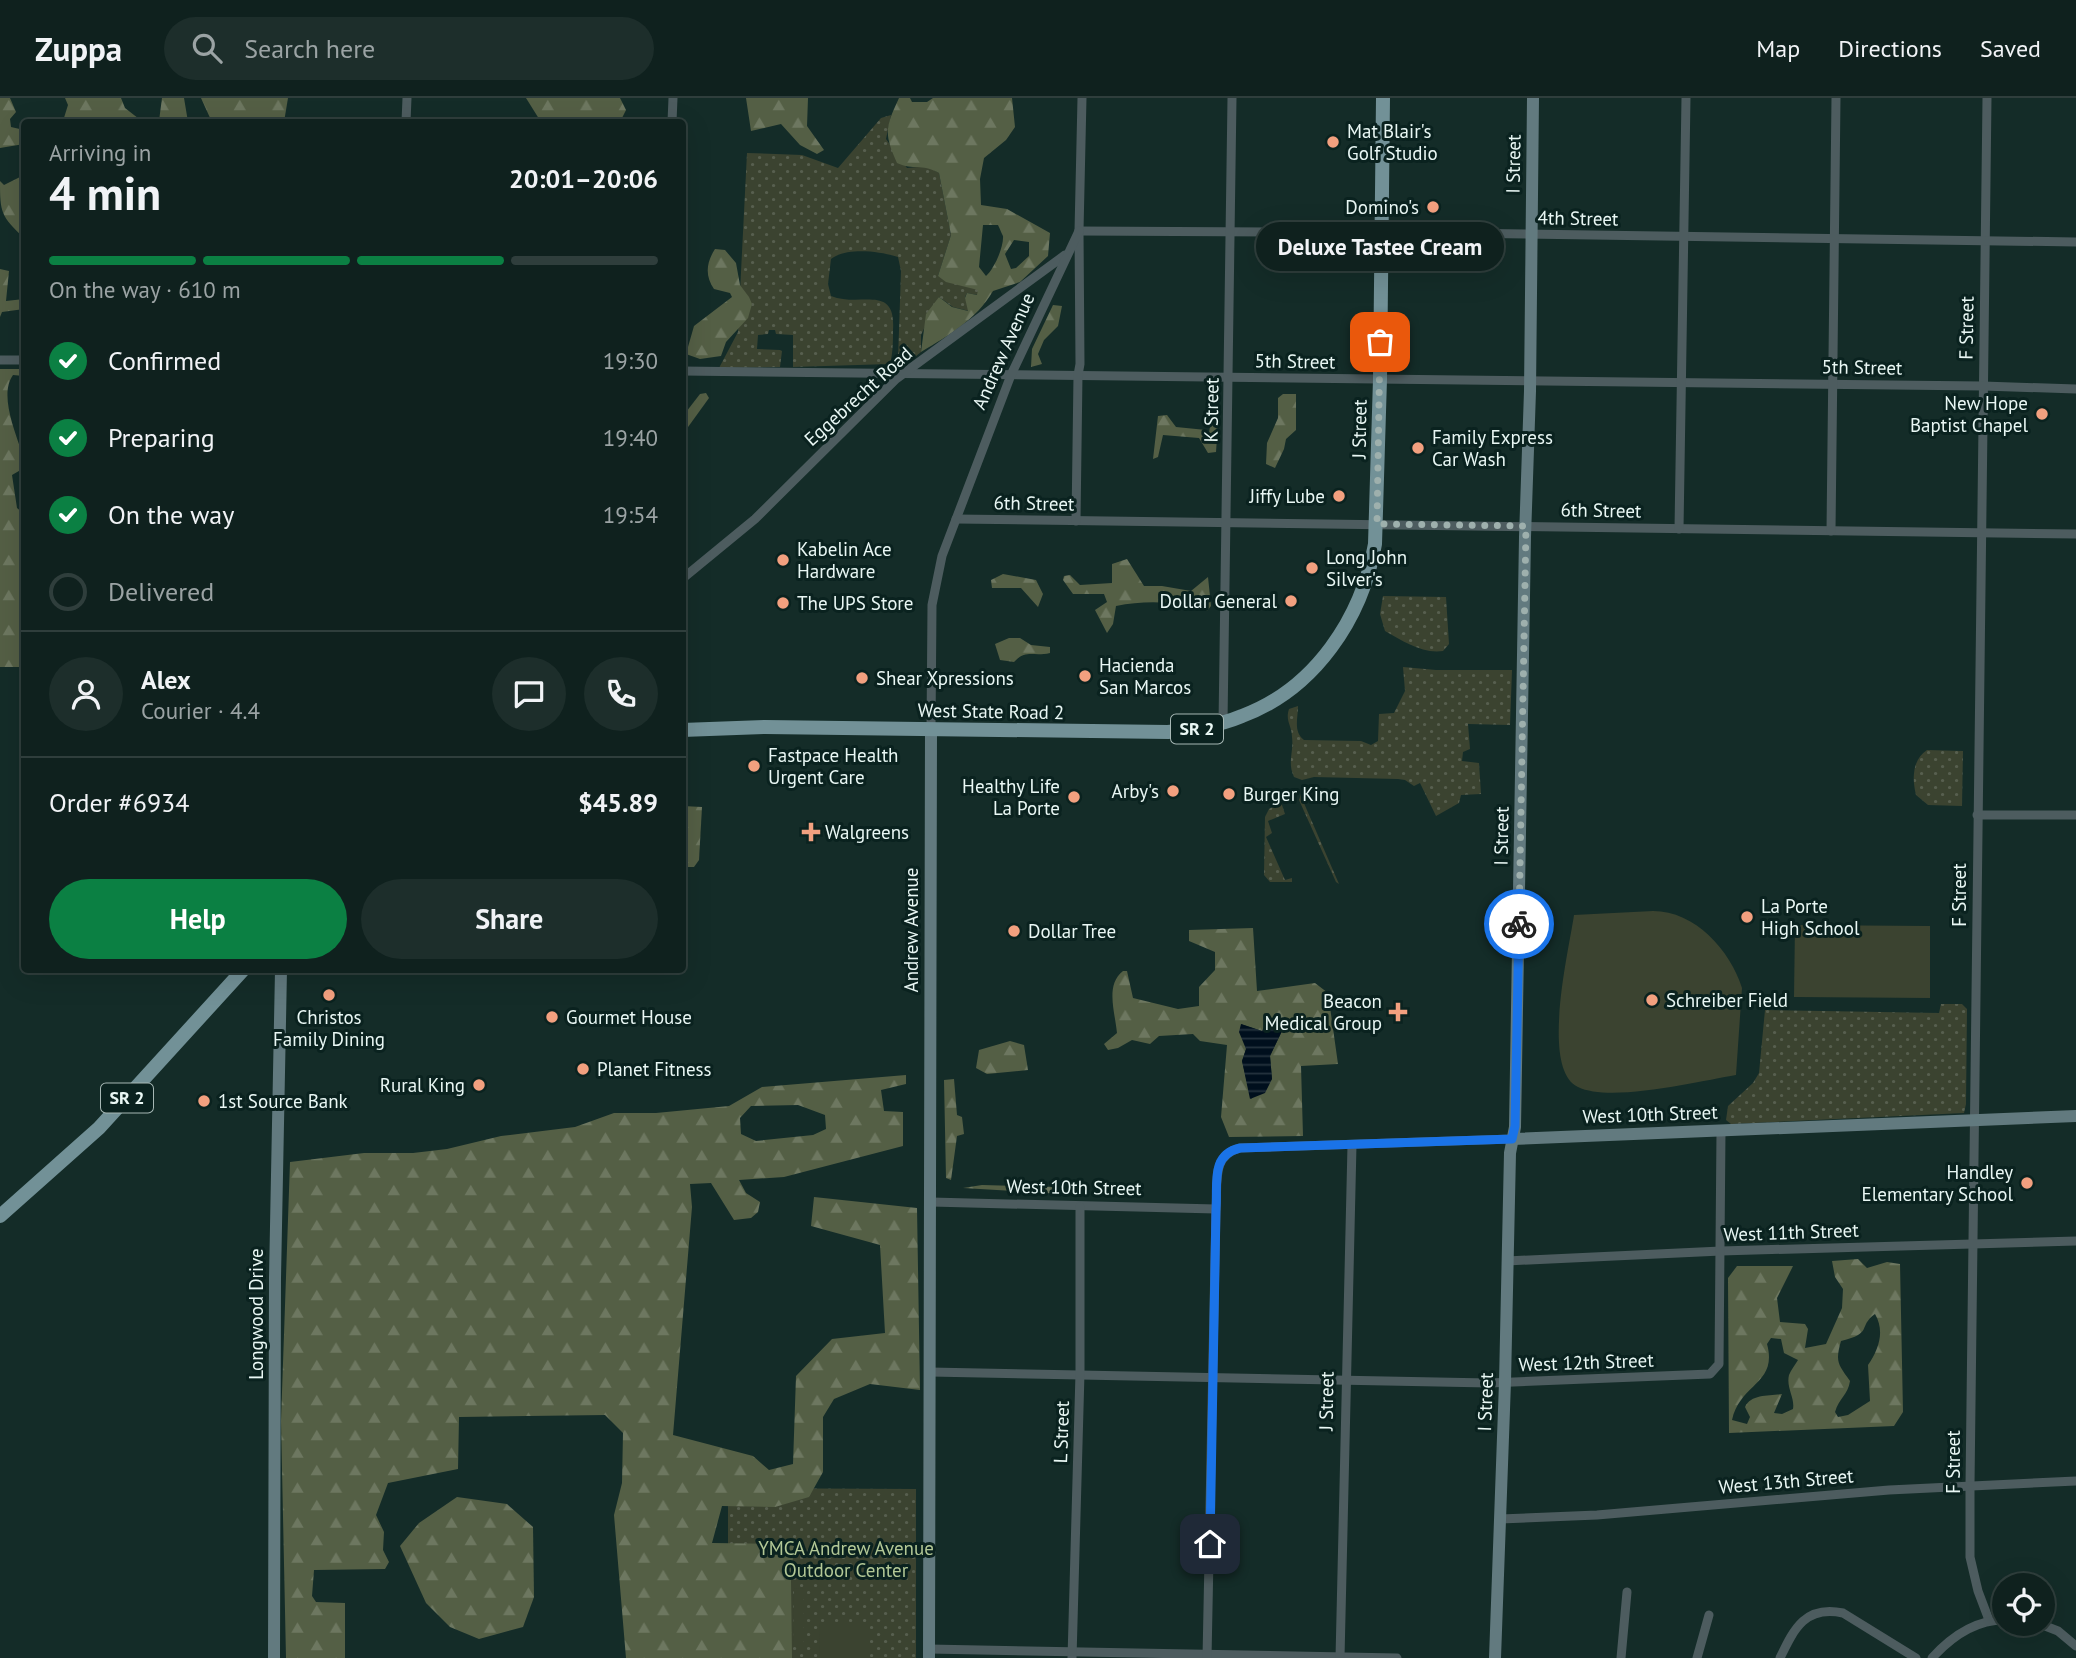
<!DOCTYPE html>
<meta charset="utf-8">
<style>
body{margin:0;font-family:"PT Sans",sans-serif;background:#1d2e2b;color:#f1f3f6;height:100vh;display:flex;flex-direction:column;font-size:26px;white-space:nowrap}
*{box-sizing:border-box;margin:0}
p{font-size:23px;color:#9ba3a4}
.icon{flex:none;width:38px;height:38px;fill:none;stroke:currentColor;stroke-width:2;stroke-linecap:round;stroke-linejoin:round}
.map{position:relative;flex:1;overflow:hidden}
.panel{position:absolute;left:21px;top:21px;width:665px;height:854px;display:flex;flex-direction:column;background:#0f211e;border-radius:7px;box-shadow:0 7px 28px #0002,0 0 0 2px #2f3e3c}
.panel>*{flex:none}
.tools{position:absolute;left:1992px;top:1475px;display:grid;gap:14px}
.tools a{display:grid;place-items:center;width:63px;height:63px;border-radius:50%;background:#0f211e;box-shadow:0 7px 28px #0002,0 0 0 2px #2f3e3c;font-size:35px}
.pin{position:absolute;display:grid;place-items:center;width:60px;height:60px;color:#fff;margin:-30px;border-radius:14px;box-shadow:0 4px 10px #0006}
.courier{position:absolute;display:grid;place-items:center;width:70px;height:70px;margin:-35px;border:5px solid #1a73e8;border-radius:50%;background:#fff;color:#222;box-shadow:0 2px 9px #0007}
.bubble{position:absolute;height:49px;border-radius:24px;background:#0f211e;box-shadow:0 7px 28px #0002,0 0 0 2px #2f3e3c;font-size:23px;font-weight:700;line-height:49px;text-align:center}
.headline em{font-style:normal;font-weight:700}
.headline div{display:flex;flex-direction:column-reverse}
.headline{display:flex;align-items:center;justify-content:space-between;height:119px;padding:0 28px}
h1{font-size:46px;font-weight:700;line-height:52px}
.bar{display:grid;grid-template-columns:repeat(4,1fr);gap:10px 7px;align-content:center;height:84px;padding:0 28px}
.bar i{height:9px;border-radius:5px;background:#2f3e3c}
.bar .current{background:#0b8043}
.bar p{grid-column:span 4}
.line{display:flex;align-items:center;gap:18px;padding:0 28px;border-top:2px solid #2f3e3c}
.line div{flex:1}
.round{display:grid;place-items:center;flex:none;width:74px;height:74px;border-radius:37px;background:#1d2e2b}
ol{padding:0 28px;list-style:none}
li{display:flex;align-items:center;gap:21px;height:77px}
li p{margin-inline-start:auto}
li .icon{padding:7px;border-radius:50%;background:#0b8043;color:#fff;stroke-width:4}
li:last-child{color:#9ba3a4}
li i{width:38px;height:38px;border:4px solid #2f3e3c;border-radius:50%}
.button{display:flex;gap:14px;margin-top:auto;padding:14px 28px}
.button a{flex:1;height:80px;border-radius:42px;background:#0b8043;color:#fff;font-size:28px;font-weight:700;line-height:80px;text-align:center}
.button a+a{background:#1d2e2b;color:#f1f3f6}
header{display:flex;align-items:center;gap:42px;box-sizing:border-box;height:98px;padding:0 35px;background:#0f211e;border-bottom:2px solid #2f3e3c}
header strong{font-size:33px}
nav{display:flex;gap:38px;margin-inline-start:auto;font-size:24px}
.search{width:490px;height:63px;background:#1d2e2b;display:flex;align-items:center;gap:18px;box-sizing:border-box;padding:0 24px;border-radius:38px;color:#9ba3a4;font-size:26px}
.map>svg:first-child{display:block}
.grass{fill:url(#grass-dots)}
.forest{fill:url(#forest-firs);fill-rule:evenodd}
.garden{fill:#3b4330}
.water{fill:url(#water-rules)}
.lines{fill:none;stroke-linecap:round;stroke-linejoin:round}
.street{stroke:#4d5c5f;stroke-width:9}
.secondary{stroke:#627a7f;stroke-width:12}
.primary{stroke:#729197;stroke-width:14}
.done{stroke:#9eb0ad;stroke-width:7;stroke-dasharray:0 12.6}
.route{stroke:#1a73e8;stroke-width:9}
.poi-dot{fill:#f2a07f;stroke:#0a221f;stroke-width:2.5}
.labels{text-anchor:middle;stroke-width:6;stroke-linejoin:round;paint-order:stroke}
.shield{fill:#0a221f;stroke:#a6b7b4;stroke-width:2}
.shield-label{font-size:18px;font-weight:bold;fill:#e9f7f4}
.poi-label{font-size:19px;fill:#e9f7f4;stroke:#0a221f;text-anchor:start}
.street-label{font-size:19px;fill:#e9f7f4;stroke:#0a221f}
.park-label{font-size:19px;fill:#b3c896;stroke:#0a221f}
</style>
<header>
<strong>Zuppa</strong>
<div class="search"><svg class="icon" aria-label="search" viewBox="0 0 24 24"><circle cx="10" cy="10" r="6"/><path d="M15 15l6 6"/></svg>Search here</div>
<nav><a>Map</a><a>Directions</a><a>Saved</a></nav>
</header>
<div class="map">
<svg width="2076" height="1560" viewBox="0 0 2076 1560">
<defs>
<pattern id="grass-dots" width="8" height="8" patternUnits="userSpaceOnUse" patternTransform="scale(1.75)"><rect width="8" height="8" fill="#3b4330"/><path d="M2 2h.1M6 6h.1" fill="none" stroke="#575f4f" stroke-width="1.8" stroke-linecap="round"/></pattern>
<pattern id="forest-firs" width="22" height="20" patternUnits="userSpaceOnUse" patternTransform="scale(1.75)"><rect width="22" height="20" fill="#545f45"/><path d="M5 1l3.5 6h-7zM16 11l3.5 6h-7z" fill="#6d7760"/></pattern>
<pattern id="water-rules" width="6" height="5" patternUnits="userSpaceOnUse" patternTransform="scale(1.75)"><rect width="6" height="5" fill="#000f1d"/><path d="M0 2.5h6" fill="none" stroke="#25333e"/></pattern>
</defs>
<rect width="100%" height="100%" fill="#142c28"/>
<g class="grass">
<path d="M891,17L886,41L907,70L927,68L939,75L951,137L938,178L978,191V197L967,195L965,199L969,213L953,209L939,199L921,237V254L905,267L900,266L898,262L901,173L898,159C880,153 846,149 831,161L828,186L831,198C860,210 896,185 893,232C893,243 893,255 890,266L793,269V237L776,236L775,232H769L768,236L758,237L757,251L780,252L782,253L780,269L719,270L738,234L747,55L802,57L838,70L881,20Z"/>
<path d="M1383,498L1446,499L1449,546L1443,553C1422,556 1403,543 1385,533L1380,516Z"/>
<path d="M1403,569L1436,572H1512L1510,627L1468,626L1470,651L1463,654L1462,663L1479,665L1481,696L1461,697L1459,705L1436,718L1420,685L1414,688L1405,682L1398,681L1314,679L1302,682L1294,679C1287,664 1294,654 1292,639C1292,628 1285,623 1289,611L1298,608C1298,621 1293,633 1304,642L1361,643L1371,647L1378,643L1379,616L1394,615L1405,593Z"/>
<path d="M1927,652L1963,653L1962,708L1928,707L1916,697C1912,681 1912,662 1927,652Z"/>
<path d="M1306,693H1310L1313,699L1303,703L1339,786L1336,784L1299,702L1301,696Z"/>
<path d="M1281,704L1285,716L1268,723L1272,735L1266,739L1285,782L1292,780V784H1270L1264,777L1265,719L1269,711Z"/>
<path d="M1941,906H1962L1967,911L1966,1006L1964,1015L1731,1026L1726,1022L1728,1008L1753,985L1759,975L1765,912L1939,915Z"/>
<path d="M728,1390L916,1391V1560H780L728,1487Z"/>
</g>
<g class="forest">
<path d="M0,0H10L16,14L10,21L11,29L24,32V46L0,50Z"/>
<path d="M65,0H121L125,10L143,24H59L63,23L68,7Z"/>
<path d="M162,0H184L188,24H152L159,23Z"/>
<path d="M201,0H288L284,24H215L211,22Z"/>
<path d="M526,0H620L626,12L620,24H541Z"/>
<path d="M746,0H808L807,28L824,52L817,56L800,47L781,26L751,33Z"/>
<path d="M899,0H910L912,4H927L933,0H1012L1015,29L1006,42L984,60L980,81L981,107L1007,111L1050,135L1048,158L1020,184L993,193C976,222 949,237 921,254L926,216L939,199L952,209L968,213L965,200L967,195L977,197L978,192L946,184L938,178L951,137L939,75C921,65 914,73 897,65C884,36 885,30 899,0ZM983,127H998C999,129 1002,136 1003,138C1004,149 994,171 986,178L979,169ZM1014,142L1029,144V158L1016,170L1011,171L1005,156Z"/>
<path d="M24,77V92L19,100L24,108V140C1,118 0,115 0,83L4,87Z"/>
<path d="M715,151L725,152L736,165L740,187L749,199L752,206L748,220L726,244L721,258L700,261L686,256L694,228L732,199L730,195L714,191C705,178 706,165 715,151Z"/>
<path d="M0,171L9,173L6,203L24,201V211L2,214L0,219Z"/>
<path d="M1053,207L1062,208L1058,228L1044,242L1038,256L1042,266L1031,269L1032,251Z"/>
<path d="M0,271H24V278L13,277C0,295 13,328 20,349H24V370L12,377L17,410L24,416V569H0Z"/>
<path d="M706,295L709,300L683,336V318L700,296Z"/>
<path d="M1283,296H1296V332L1286,341L1284,351L1275,370L1266,366L1267,345L1278,320V300Z"/>
<path d="M1167,317L1176,329L1206,332L1209,335L1211,322L1218,325L1216,354L1208,355L1199,340L1163,337L1158,359L1153,361L1158,318Z"/>
<path d="M1127,461L1144,488H1162L1191,493L1208,479L1211,508L1207,513C1178,503 1146,502 1116,508L1113,526L1107,535L1095,512L1107,504L1104,496H1073L1063,482L1064,478L1070,477L1080,487L1112,485V466Z"/>
<path d="M1003,476L1036,482L1043,496L1038,509L1021,490H992L991,482Z"/>
<path d="M1009,540H1020L1031,547L1050,549V555C1033,559 1026,551 1014,564L1000,562L995,546Z"/>
<path d="M683,708L702,709L699,762L694,769H683Z"/>
<path d="M1253,830L1257,893L1315,885L1328,895L1338,966L1301,968L1303,1038L1229,1039L1221,1019L1227,947L1200,943L1193,936L1159,938L1150,946L1132,942L1118,950L1108,952L1104,946L1117,935C1115,914 1105,887 1123,873H1127L1133,900L1178,911L1199,908V889L1215,872V854L1189,843V832ZM1241,926L1262,933H1282L1270,958L1272,981L1251,1001L1242,963L1246,951Z"/>
<path d="M1010,943L1024,947L1028,972L987,976L976,970L979,952Z"/>
<path d="M906,977V986L881,992L884,1013L903,1014V1048L784,1079L739,1082L746,1095L760,1104L758,1114L751,1120L734,1122L711,1085L690,1086L692,1109L673,1337L753,1358L769,1372L793,1366L796,1278L832,1241L885,1235L880,1147L811,1128L814,1099L917,1110L920,1292L870,1286L834,1301L823,1319V1374L809,1399L775,1409L722,1408L712,1445L794,1446L791,1483L792,1560H626L614,1417L622,1385L623,1335L605,1317L459,1319L458,1371L388,1385L376,1417L384,1434L383,1452L389,1464L385,1471L314,1472L312,1498L316,1504L345,1505V1560H286L281,1323L290,1064L364,1055H413L447,1051L501,1038L575,1029L614,1015H656L729,1008L762,989ZM798,1007L825,1017L826,1031L813,1037L756,1043L741,1036L740,1020L751,1008Z"/>
<path d="M954,981L957,1017L962,1019L964,1036L957,1038L951,1082L946,1080L944,982Z"/>
<path d="M982,1087L1058,1089L1063,1090L1062,1096L963,1090Z"/>
<path d="M1858,1161L1867,1170L1887,1164L1900,1166L1903,1314L1894,1328L1729,1335L1728,1180L1737,1168H1793L1777,1200L1780,1224L1805,1226L1808,1231L1805,1250L1826,1246L1842,1210L1843,1191L1835,1179L1832,1163ZM1875,1216C1885,1233 1879,1251 1868,1267L1870,1303L1848,1317L1838,1319L1835,1314C1839,1300 1848,1297 1850,1283C1838,1266 1835,1264 1841,1243C1874,1235 1857,1229 1875,1216ZM1771,1240L1781,1241L1784,1255L1798,1262C1795,1267 1791,1272 1789,1277C1786,1290 1795,1299 1793,1311L1782,1316L1774,1315L1782,1296C1769,1298 1751,1296 1745,1309L1750,1319L1747,1326L1732,1322C1740,1285 1778,1286 1767,1246Z"/>
<path d="M457,1399L507,1406L533,1429L534,1499L523,1529L479,1541L450,1529L426,1505L400,1448L419,1425Z"/>
</g>
<g class="garden">
<path d="M1653,813C1695,813 1730,852 1742,890L1736,977C1700,983 1610,1005 1578,989C1540,971 1569,852 1574,817Z"/>
<path d="M1795,827L1930,828V900L1794,899Z"/>
<path d="M803,1490V1548H793L794,1491Z"/>
<path d="M820,1524H870V1560H819Z"/>
</g>
<path class="water" d="M1268,922L1276,923L1282,933L1270,958L1272,981L1265,995L1250,1001L1242,963L1246,951L1239,934L1241,926L1262,933Z"/>
<g class="lines">
<g class="street">
<path d="M1987,0L1970,1387V1459L1978,1493L1989,1522"/>
<path d="M406,24L407,0"/>
<path d="M672,24L673,0"/>
<path d="M1079,133L1455,135L2076,144"/>
<path d="M0,262H24"/>
<path d="M682,273L1983,288L2076,291"/>
<path d="M956,421L2076,436"/>
<path d="M1076,423L1078,277L1080,266L1079,133L1082,0"/>
<path d="M1679,431L1686,0"/>
<path d="M1831,433L1836,0"/>
<path d="M682,481L755,421L896,281L1065,157"/>
<path d="M1223,625L1232,0"/>
<path d="M931,631L932,507L942,458L1011,277L1079,133"/>
<path d="M1977,717H2076"/>
<path d="M931,1104L1216,1111"/>
<path d="M1507,1163L1721,1153L2076,1143"/>
<path d="M930,1274L1489,1285L1710,1276L1719,1266L1721,1033"/>
<path d="M1500,1421L1597,1417L1889,1392L2076,1383"/>
<path d="M2040,1526L2058,1533L2076,1548"/>
<path d="M929,1551L1397,1560"/>
<path d="M1072,1560L1080,1275V1109"/>
<path d="M1207,1560L1216,1111C1218,1086 1211,1057 1240,1050L1512,1041"/>
<path d="M1340,1560L1352,1047"/>
<path d="M1621,1560L1627,1494"/>
<path d="M1697,1560L1709,1517"/>
<path d="M1780,1560C1794,1531 1805,1507 1843,1515L1916,1560"/>
<path d="M1932,1560C1951,1539 1975,1522 2004,1522"/>
</g>
<g class="secondary">
<path d="M1512,1041L2076,1018"/>
<path d="M274,1560L275,1180L281,872"/>
<path d="M929,1560L931,631"/>
<path d="M1495,1560L1505,1284L1510,1055L1515,1029L1525,439L1530,293L1533,0"/>
</g>
<g class="primary">
<path d="M682,632L765,629L1168,634C1194,631 1218,628 1242,618C1315,591 1362,520 1375,446L1380,281L1383,0"/>
<path d="M0,1118L99,1030L243,872"/>
</g>
</g>
<g class="lines">
<path class="done" d="M1380,244L1377,426L1526,428L1519,826"/>
<path class="route" d="M1210,1446L1216,1111C1218,1086 1210,1057 1240,1050L1512,1041L1515,1028L1519,826"/>
</g>
<g class="poi-dot">
<circle cx="1333" cy="44" r="7"/>
<circle cx="1433" cy="109" r="7"/>
<circle cx="2042" cy="316" r="7"/>
<circle cx="1418" cy="350" r="7"/>
<circle cx="1339" cy="398" r="7"/>
<circle cx="783" cy="462" r="7"/>
<circle cx="1312" cy="470" r="7"/>
<circle cx="1291" cy="503" r="7"/>
<circle cx="783" cy="505" r="7"/>
<circle cx="1085" cy="578" r="7"/>
<circle cx="862" cy="580" r="7"/>
<circle cx="754" cy="668" r="7"/>
<circle cx="1173" cy="693" r="7"/>
<circle cx="1229" cy="696" r="7"/>
<circle cx="1074" cy="699" r="7"/>
<path d="M807.5 723.5h7v7h7v7h-7v7h-7v-7h-7v-7h7z"/>
<circle cx="1747" cy="819" r="7"/>
<circle cx="1014" cy="833" r="7"/>
<circle cx="329" cy="897" r="7"/>
<circle cx="1652" cy="902" r="7"/>
<path d="M1394.5 903.5h7v7h7v7h-7v7h-7v-7h-7v-7h7z"/>
<circle cx="552" cy="919" r="7"/>
<circle cx="583" cy="971" r="7"/>
<circle cx="479" cy="987" r="7"/>
<circle cx="204" cy="1003" r="7"/>
<circle cx="2027" cy="1085" r="7"/>
</g>
<g class="labels">
<g class="shield">
<rect x="1171" y="616.5" width="52" height="29" rx="5"/>
<rect x="101" y="985.5" width="52" height="29" rx="5"/>
</g>
<g class="shield-label">
<text x="1197" y="637">SR 2</text>
<text x="127" y="1006">SR 2</text>
</g>
<g class="poi-label">
<text x="1347" y="40">Mat Blair's<tspan x="1347" dy="22">Golf Studio</tspan></text>
<text x="1419" y="116" text-anchor="end">Domino's</text>
<text x="2028" y="312" text-anchor="end">New Hope<tspan x="2028" dy="22">Baptist Chapel</tspan></text>
<text x="1432" y="346">Family Express<tspan x="1432" dy="22">Car Wash</tspan></text>
<text x="1325" y="405" text-anchor="end">Jiffy Lube</text>
<text x="797" y="458">Kabelin Ace<tspan x="797" dy="22">Hardware</tspan></text>
<text x="1326" y="466">Long John<tspan x="1326" dy="22">Silver's</tspan></text>
<text x="1277" y="510" text-anchor="end">Dollar General</text>
<text x="797" y="512">The UPS Store</text>
<text x="1099" y="574">Hacienda<tspan x="1099" dy="22">San Marcos</tspan></text>
<text x="876" y="587">Shear Xpressions</text>
<text x="768" y="664">Fastpace Health<tspan x="768" dy="22">Urgent Care</tspan></text>
<text x="1060" y="695" text-anchor="end">Healthy Life<tspan x="1060" dy="22">La Porte</tspan></text>
<text x="1159" y="700" text-anchor="end">Arby's</text>
<text x="1243" y="703">Burger King</text>
<text x="825" y="741">Walgreens</text>
<text x="1761" y="815">La Porte<tspan x="1761" dy="22">High School</tspan></text>
<text x="1028" y="840">Dollar Tree</text>
<text x="1666" y="909">Schreiber Field</text>
<text x="1382" y="910" text-anchor="end">Beacon<tspan x="1382" dy="22">Medical Group</tspan></text>
<text x="329" y="926" text-anchor="middle">Christos<tspan x="329" dy="22">Family Dining</tspan></text>
<text x="566" y="926">Gourmet House</text>
<text x="597" y="978">Planet Fitness</text>
<text x="465" y="994" text-anchor="end">Rural King</text>
<text x="218" y="1010">1st Source Bank</text>
<text x="2013" y="1081" text-anchor="end">Handley<tspan x="2013" dy="22">Elementary School</tspan></text>
</g>
<g class="street-label">
<text transform="translate(1513 66) rotate(-89)" y="7">I Street</text>
<text transform="translate(1578 120) rotate(1)" y="7">4th Street</text>
<text transform="translate(1966 230) rotate(-89)" y="7">F Street</text>
<text transform="translate(1003 253) rotate(-66)" y="7">Andrew Avenue</text>
<text transform="translate(1295 263) rotate(1)" y="7">5th Street</text>
<text transform="translate(1862 269) rotate(1)" y="7">5th Street</text>
<text transform="translate(858 298) rotate(-42)" y="7">Eggebrecht Road</text>
<text transform="translate(1211 312) rotate(-89)" y="7">K Street</text>
<text transform="translate(1359 331) rotate(-89)" y="7">J Street</text>
<text transform="translate(1034 405) rotate(1)" y="7">6th Street</text>
<text transform="translate(1601 412) rotate(1)" y="7">6th Street</text>
<text transform="translate(991 613) rotate(1)" y="7">West State Road 2</text>
<text transform="translate(1501 738) rotate(-89)" y="7">I Street</text>
<text transform="translate(1959 797) rotate(-90)" y="7">F Street</text>
<text transform="translate(911 832) rotate(-90)" y="7">Andrew Avenue</text>
<text transform="translate(1650 1016) rotate(-2)" y="7">West 10th Street</text>
<text transform="translate(1074 1089) rotate(1)" y="7">West 10th Street</text>
<text transform="translate(1791 1134) rotate(-2)" y="7">West 11th Street</text>
<text transform="translate(256 1216) rotate(-90)" y="7">Longwood Drive</text>
<text transform="translate(1586 1264) rotate(-2)" y="7">West 12th Street</text>
<text transform="translate(1326 1303) rotate(-89)" y="7">J Street</text>
<text transform="translate(1485 1304) rotate(-88)" y="7">I Street</text>
<text transform="translate(1061 1334) rotate(-88)" y="7">L Street</text>
<text transform="translate(1953 1364) rotate(-90)" y="7">F Street</text>
<text transform="translate(1786 1383) rotate(-5)" y="7">West 13th Street</text>
</g>
<g class="park-label">
<text x="846" y="1457">YMCA Andrew Avenue<tspan x="846" dy="22">Outdoor Center</tspan></text>
</g>
</g>
</svg>
<div class="tools">
<a><svg class="icon" aria-label="locate" viewBox="0 0 24 24"><circle cx="12" cy="12" r="6"/><path d="M12 2v4M12 18v4M2 12h4M18 12h4"/></svg></a>
</div>
<div class="pin" style="left:1380px;top:244px;background:#ea580c"><svg class="icon" aria-label="bag" viewBox="0 0 24 24"><path d="M5 8h14l-1 12H6zM9 8a3 3 0 0 1 6 0"/></svg></div>
<div class="pin" style="left:1210px;top:1446px;background:#1f2937"><svg class="icon" aria-label="home" viewBox="0 0 24 24"><path d="M3 11l9-7 9 7M6 9v11h12V9"/></svg></div>
<div class="courier" style="left:1519px;top:826px"><svg class="icon" aria-label="bike" viewBox="0 0 24 24"><circle cx="6" cy="16" r="4"/><circle cx="18" cy="16" r="4"/><path d="M6 16l4-8h5l3 8M10 8l3 8H6M13 5h3"/></svg></div>
<div class="bubble" style="left:1256px;top:124px;width:248px">Deluxe Tastee Cream</div>
<section class="panel">
<div class="headline"><div><h1>4 min</h1><p>Arriving in</p></div><em>20:01–20:06</em></div>
<div class="bar"><i class="current"></i><i class="current"></i><i class="current"></i><i></i><p>On the way · 610 m</p></div>
<ol>
<li><svg class="icon" aria-label="check" viewBox="0 0 24 24"><path d="M5 12l5 5 9-10"/></svg>Confirmed<p>19:30</p></li>
<li><svg class="icon" aria-label="check" viewBox="0 0 24 24"><path d="M5 12l5 5 9-10"/></svg>Preparing<p>19:40</p></li>
<li><svg class="icon" aria-label="check" viewBox="0 0 24 24"><path d="M5 12l5 5 9-10"/></svg>On the way<p>19:54</p></li>
<li><i></i>Delivered</li>
</ol>
<div class="line" style="height:126px"><a class="round"><svg class="icon" aria-label="person" viewBox="0 0 24 24"><circle cx="12" cy="8" r="4"/><path d="M4 21q1-7 8-7t8 7"/></svg></a><div><b>Alex</b><p>Courier · 4.4</p></div><a class="round"><svg class="icon" aria-label="chat" viewBox="0 0 24 24"><path d="M4 5h16v11H9l-5 4z"/></svg></a><a class="round"><svg class="icon" aria-label="phone" viewBox="0 0 24 24"><path d="M5 4h4l2 5-3 2q2 4 5 5l2-3 5 2v4C11 20 4 13 5 4z"/></svg></a></div>
<div class="line" style="height:91px"><div>Order #6934</div><b>$45.89</b></div>
<div class="button"><a>Help</a><a>Share</a></div>
</section>
</div>
